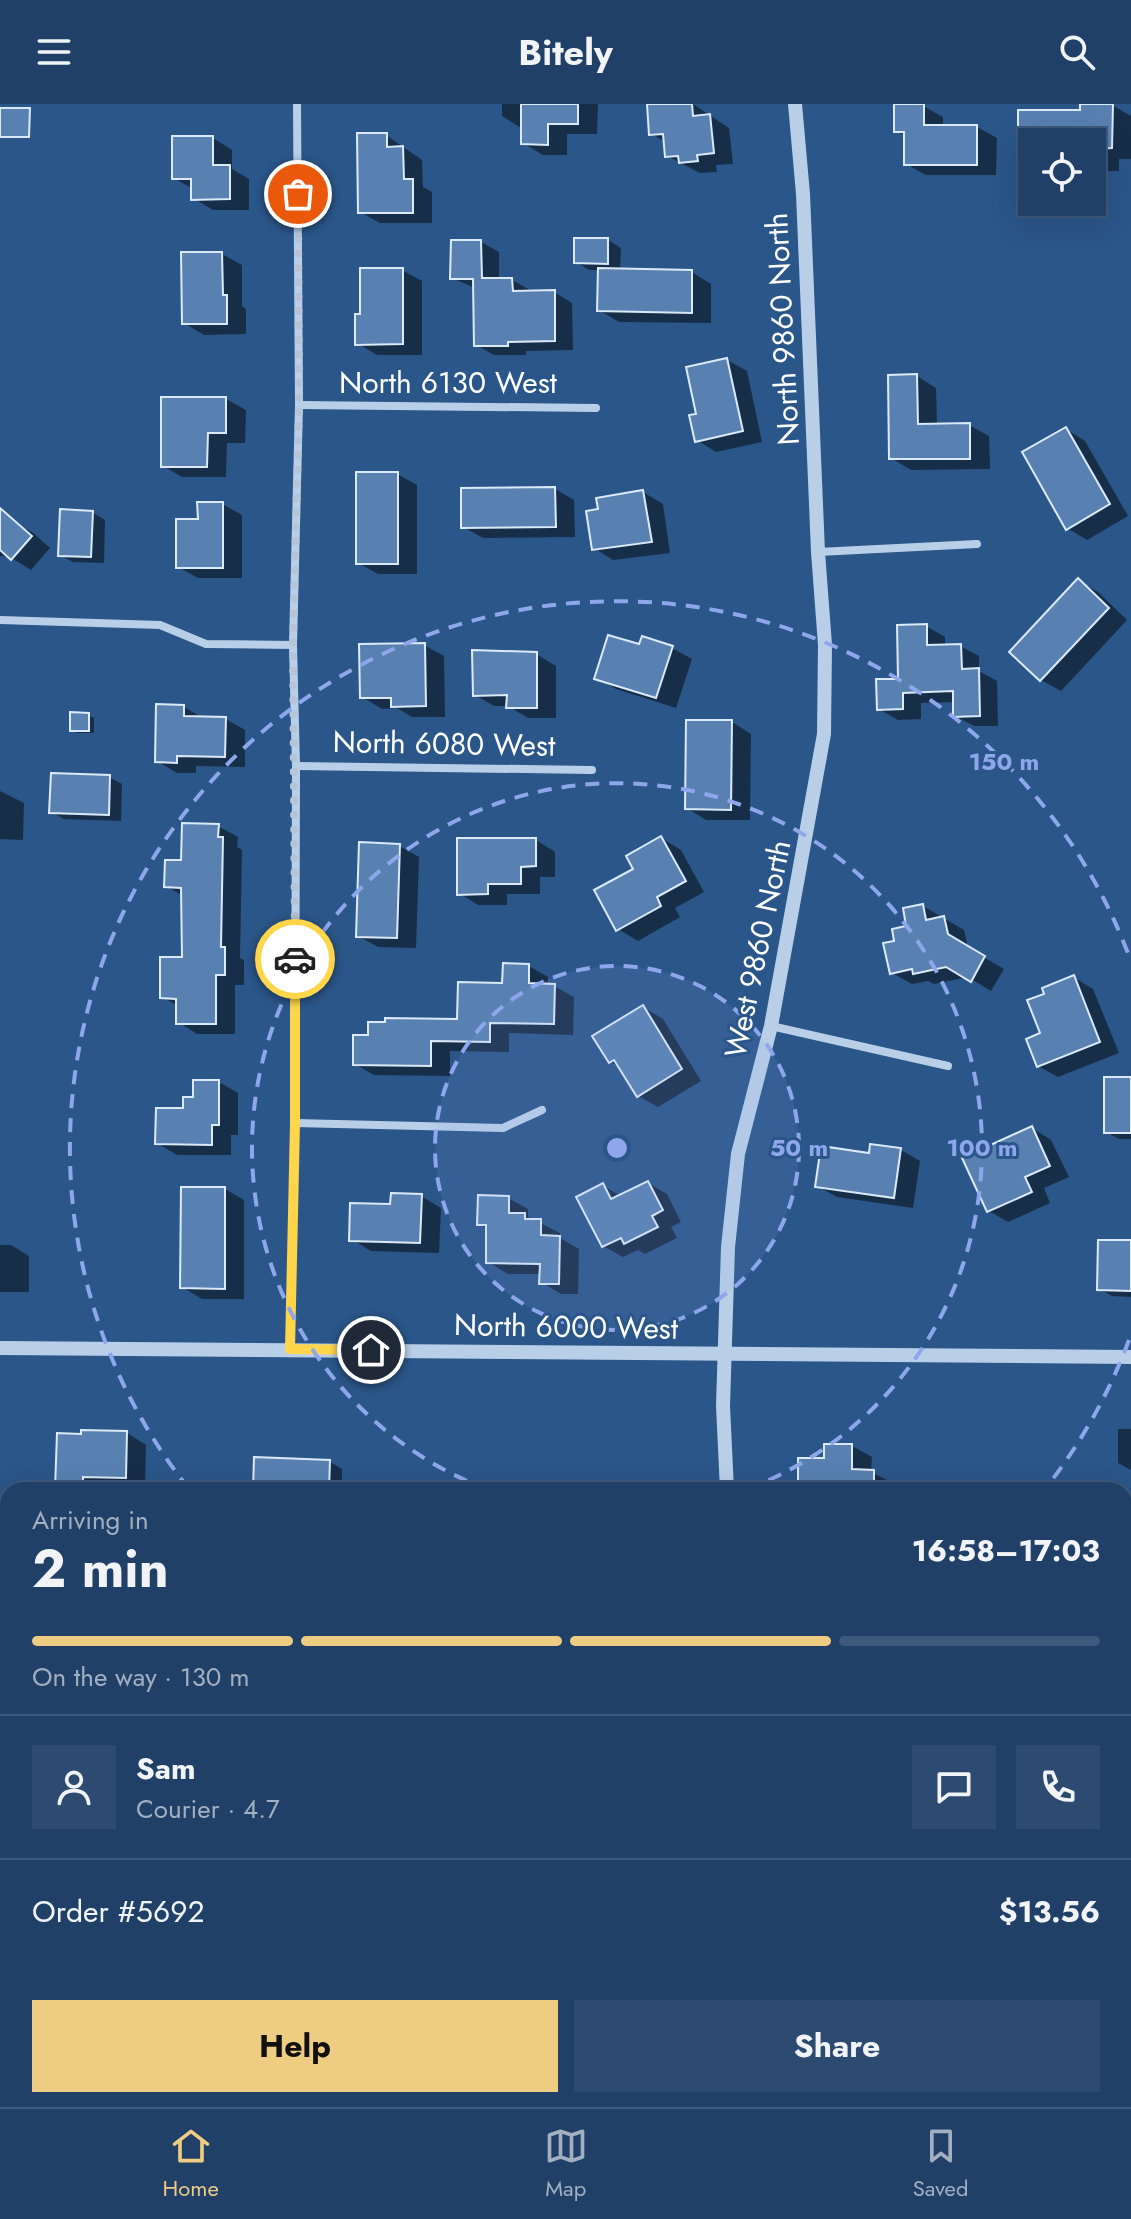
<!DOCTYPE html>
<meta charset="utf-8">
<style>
body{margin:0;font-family:Jost,sans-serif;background:#2d4b70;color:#f1f3f6;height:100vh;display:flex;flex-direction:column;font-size:30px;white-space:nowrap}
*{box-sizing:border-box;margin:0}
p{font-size:26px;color:#a2afc0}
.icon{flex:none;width:44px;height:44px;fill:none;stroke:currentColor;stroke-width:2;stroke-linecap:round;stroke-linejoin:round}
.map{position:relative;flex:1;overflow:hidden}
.details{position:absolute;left:0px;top:1378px;width:1132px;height:626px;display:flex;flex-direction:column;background:#204067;border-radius:24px 24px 0 0;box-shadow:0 8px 32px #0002,0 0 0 2px #3d597b}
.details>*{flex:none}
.fabs{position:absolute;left:1018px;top:24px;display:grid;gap:16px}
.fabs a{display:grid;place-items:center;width:88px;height:88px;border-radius:0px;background:#204067;box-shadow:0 8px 32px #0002,0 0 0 2px #3d597b;font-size:40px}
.pin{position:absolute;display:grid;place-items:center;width:68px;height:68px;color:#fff;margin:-34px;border:4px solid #fff;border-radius:50%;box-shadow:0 2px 8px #0007}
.courier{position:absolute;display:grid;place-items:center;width:80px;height:80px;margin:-40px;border:6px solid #ffd54a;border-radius:50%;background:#fff;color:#222;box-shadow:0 2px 10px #0007}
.headline em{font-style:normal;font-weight:700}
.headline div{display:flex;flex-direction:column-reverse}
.headline{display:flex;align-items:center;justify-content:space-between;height:136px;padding:0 32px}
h1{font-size:52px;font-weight:700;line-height:60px}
.bar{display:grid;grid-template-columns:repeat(4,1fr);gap:12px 8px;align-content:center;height:96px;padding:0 32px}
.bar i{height:10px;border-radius:6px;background:#3d597b}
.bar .active{background:#eecc81}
.bar p{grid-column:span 4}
.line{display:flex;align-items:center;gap:20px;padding:0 32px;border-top:2px solid #3d597b}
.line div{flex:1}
.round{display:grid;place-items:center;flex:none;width:84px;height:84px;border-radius:0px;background:#2d4b70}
.primary-button{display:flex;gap:16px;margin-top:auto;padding:16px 32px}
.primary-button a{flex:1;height:92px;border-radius:0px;background:#eecc81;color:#111;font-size:32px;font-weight:700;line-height:92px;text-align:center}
.primary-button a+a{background:#2d4b70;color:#f1f3f6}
header{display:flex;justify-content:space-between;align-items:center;height:104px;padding:0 32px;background:#204067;font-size:36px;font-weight:700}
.tabs{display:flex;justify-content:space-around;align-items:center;height:112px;border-top:2px solid #3d597b;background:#204067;font-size:22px;color:#a2afc0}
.tabs a{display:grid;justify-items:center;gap:4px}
.tabs .active{color:#eecc81}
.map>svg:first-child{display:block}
.green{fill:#4170a4}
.shadow{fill:#0007}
.building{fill:#5881b1;stroke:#dce9f7;stroke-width:2}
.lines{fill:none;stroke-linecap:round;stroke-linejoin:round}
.path{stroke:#b9cfe8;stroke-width:4;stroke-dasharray:4 6;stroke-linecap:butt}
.minor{stroke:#b9cfe8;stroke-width:8}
.tertiary{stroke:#b9cfe8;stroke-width:14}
.done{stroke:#b5c4d6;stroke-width:8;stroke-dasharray:0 14.4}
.route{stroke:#ffd54a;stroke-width:10}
.ring{fill:none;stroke:#8ea6ec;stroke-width:4;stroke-dasharray:14 10}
.labels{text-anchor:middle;stroke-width:6;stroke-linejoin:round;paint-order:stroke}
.street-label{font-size:30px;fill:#fff;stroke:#2b5689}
.centre{fill:#8ea6ec;stroke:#2b5689;stroke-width:4}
.ring-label{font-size:24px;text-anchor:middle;font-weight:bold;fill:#8ea6ec;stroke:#2b5689;stroke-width:6;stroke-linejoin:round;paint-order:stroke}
</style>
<header><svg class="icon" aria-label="menu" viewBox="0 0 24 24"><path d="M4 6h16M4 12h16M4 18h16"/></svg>Bitely<svg class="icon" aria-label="search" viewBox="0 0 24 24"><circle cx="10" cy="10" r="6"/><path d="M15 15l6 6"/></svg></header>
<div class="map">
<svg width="1131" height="2003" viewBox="0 0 1131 2003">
<rect width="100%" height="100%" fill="#2b5689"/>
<path class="green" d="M0,1699H8V1996H41V2003H0Z"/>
<g class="shadow">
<path d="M502,0H598L597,30H567V51H543L523,39L521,24L502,12Z"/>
<path d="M671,0H693L729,24L733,60L716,61L717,68L700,69L667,52L666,38L651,30Z"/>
<path d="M1112,1L1131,12V55H1119V67H1092V38H1032V48L1020,41V8H1082Z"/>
<path d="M923,2L943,13V23H977L997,34L996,71H926L906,60V32L896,27Z"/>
<path d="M386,31L422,56L423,83L432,88V119H380L360,108Z"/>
<path d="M213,34L232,46V65L249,75V106H213L193,94V85L174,74Z"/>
<path d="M608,136L621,144L620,167L692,168L711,180V219L619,218L599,206L600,166H589L576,158Z"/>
<path d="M481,138L499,148V176H512L530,186V189L554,188L572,199L573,246L526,247V251H494L476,241L475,184L452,174Z"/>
<path d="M222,150L242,161V202L246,205V230L204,231L184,219Z"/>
<path d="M402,166L422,177V251H377L357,239L362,212Z"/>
<path d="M727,256L747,267L762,338L716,348L697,336L698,311Z"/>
<path d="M917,272L936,284L937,321H969L989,332L990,365L911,366L891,354Z"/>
<path d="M226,295L246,306L245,339H227L226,373H182L163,362Z"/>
<path d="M1066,325L1085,337L1128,412L1087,436L1067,424Z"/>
<path d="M397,370L417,381V470H378L358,459Z"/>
<path d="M555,385L574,396L575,433L483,434L463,423Z"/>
<path d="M643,388L663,400L670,449L613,456L594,444L600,407Z"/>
<path d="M222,400L242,411V474H198L178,463L200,417Z"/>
<path d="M92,408L105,416L104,459L73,458L60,451Z"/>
<path d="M0,412L32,428L50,444L31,466L10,453L0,452Z"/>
<path d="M1078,477L1098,488L1127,516L1061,587L1041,576Z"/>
<path d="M926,522L945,533V542H960L979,552V567L997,577L998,622H974L955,612V598L921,599V615L898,616L879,605L900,577Z"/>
<path d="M424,541L444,552L445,613H412L397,604L382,605L362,593Z"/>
<path d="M640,543L672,544L692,555L676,604L616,585L597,574Z"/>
<path d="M536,550L556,562V614H528L508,602H494L475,591Z"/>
<path d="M184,603L205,615H226L245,626V663L196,662V669H177L157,657Z"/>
<path d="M88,611L94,614V629H77L72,626Z"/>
<path d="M732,618L751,630L750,716H706L687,704Z"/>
<path d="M109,673L122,680L121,717L64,715L51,708Z"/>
<path d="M0,687L24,699L23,736L0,735Z"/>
<path d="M218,722L238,733L237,743L242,746L240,854L244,856V881H235V930H197L178,918V902L162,893L184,855L183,792L166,782L183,758Z"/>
<path d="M661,734L681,746L704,788L675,804L680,813L638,837L618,825L636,766Z"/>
<path d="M536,736L555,748V773H540V790H507V801H478L459,789Z"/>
<path d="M399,742L419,753L416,844L378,843L358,832Z"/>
<path d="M923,802L964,826L968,844L1004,865L991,887L968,873L934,880L928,877L912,880L892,869L897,838Z"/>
<path d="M529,862L548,873V881L554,882L574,893L573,931L509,929V948L450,947V972L374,971L355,960L459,917Z"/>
<path d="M1073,873L1093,885L1119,949L1058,973L1038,962L1047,891Z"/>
<path d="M643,903L663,915L701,977L658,1003L638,992L622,964L611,958Z"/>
<path d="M1131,975V1035H1119L1106,1028Z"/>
<path d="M219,978L238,989V1031H231V1051H177L157,1039L195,995Z"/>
<path d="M1032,1024L1051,1036L1069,1073L1044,1084L1050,1099L1008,1118L989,1107Z"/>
<path d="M901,1046L920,1057L913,1104L837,1093L817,1082L871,1051Z"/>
<path d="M648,1079L667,1090L681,1118L671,1123L677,1134L645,1150L638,1146L623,1153L603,1142V1082L621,1092Z"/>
<path d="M225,1085L244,1096V1195H202L182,1183Z"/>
<path d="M421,1092L441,1104L439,1149L371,1147L351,1135L392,1102Z"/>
<path d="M508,1094L528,1105V1113L560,1129V1134L579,1145L578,1190H561L541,1178L542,1170H508L488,1158V1125L479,1120Z"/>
<path d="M1131,1138V1193L1112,1192L1099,1185Z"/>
<path d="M0,1141H11L29,1152V1188H0Z"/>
<path d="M1118,1325H1131V1366L1118,1359Z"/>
<path d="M127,1329L146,1341L145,1384L102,1383V1386H62L57,1384Z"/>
<path d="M852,1342L872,1353L871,1368L893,1379V1386H808L800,1381L826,1356Z"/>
<path d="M330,1358L342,1365V1386H255Z"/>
<rect x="0" y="1446" width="8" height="53"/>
<path d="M0,1569L8,1574V1620H0Z"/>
<path d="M1124,1655L1131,1662V1671L1124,1678Z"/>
<path d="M1129,1676H1131V1724L1128,1722Z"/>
<path d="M1124,1817L1131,1821V1868L1124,1875L1131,1881V1886L1124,1894Z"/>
<path d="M88,1996H151L150,2003H88Z"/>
</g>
<g class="building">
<path d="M521,0H578V20H548V41L521,40Z"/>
<path d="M647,0H692L693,12L710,10L714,49L697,51L698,57L679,59L678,52L665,53L663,30L649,31Z"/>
<path d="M894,0H924V21H977V61H904V28H894Z"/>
<path d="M1080,0H1113L1112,44L1092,45V38H1018V6H1080Z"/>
<path d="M0,4H30L29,33H0Z"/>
<path d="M357,29H387V43L403,42L404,75H413V109H358Z"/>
<path d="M172,32H213V61H230V95L191,96V75H172Z"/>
<path d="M574,134H608V160L574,159Z"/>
<path d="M451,136H481L482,174H512L513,187L555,186V237L508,238V242H474L473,175H450Z"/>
<path d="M181,148H222L223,191H227V220H182Z"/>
<path d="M360,164H403V240L355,241V210H360Z"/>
<path d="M598,164L692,166V209L597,207Z"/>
<path d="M727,254L743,327L695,338L689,311L696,310L686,263Z"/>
<path d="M917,270L918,320L970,319V355H889L888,271Z"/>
<path d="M161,293H226V329H208L207,363H161Z"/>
<path d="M1066,323L1110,400L1066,426L1022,348Z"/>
<rect x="356" y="368" width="42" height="92"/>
<path d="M555,383L556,423L461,424V384Z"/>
<path d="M643,386L652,438L592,446L586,407L598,405L596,394Z"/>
<path d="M197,398H223V464H176V415H198Z"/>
<path d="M0,404L32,432L11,456L0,446Z"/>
<path d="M60,405L93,407L91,453L58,452Z"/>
<path d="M1078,474L1109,504L1040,577L1009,548Z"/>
<path d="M927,520V541L961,540L962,565L979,564L980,612L953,613V587L903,589V605L877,606L876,575H898L897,521Z"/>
<path d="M608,531L639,540L642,532L673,542L656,594L594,575Z"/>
<path d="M425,539L426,602L391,603V594H360L359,540Z"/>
<path d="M472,546L537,548V604H506L507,591L473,592Z"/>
<path d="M156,600L184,601V612L226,613L225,653L177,652V659L155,658Z"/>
<path d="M70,608L89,609V627H70Z"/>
<path d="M686,616H732L731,706L685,705Z"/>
<path d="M51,669L110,671L109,711L49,709Z"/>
<path d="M182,719L219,720L218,733H223L221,843H225V871H216V920H176V895L160,894V853H182L181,784L164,783L165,756H181Z"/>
<path d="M661,732L686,777L657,793L661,802L616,827L594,786L633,765L626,752Z"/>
<path d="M457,734H536V762L521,763V780H488V790L457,791Z"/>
<path d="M359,738L400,740L397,834L356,833Z"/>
<path d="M923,800L926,816L944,812L948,830L985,852L971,878L946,863L913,870L912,865L890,870L883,839L894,837L892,825L906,822L903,804Z"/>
<path d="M503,859L529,860V879L555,880L554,920L490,919V938L431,937V962L353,961V931H368V918H385V914L457,915L458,878L502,879Z"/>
<path d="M1074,871L1100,938L1037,963L1026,935L1040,929L1027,896L1044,890L1042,884Z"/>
<path d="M643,901L682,965L637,993L614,956L609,959L592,932Z"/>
<rect x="1104" y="973" width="27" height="56"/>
<path d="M193,976H219V1021H212V1041L155,1040L156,1004H183V993H193Z"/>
<path d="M1032,1022L1050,1062L1025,1073L1032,1088L987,1108L962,1054Z"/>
<path d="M870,1040L901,1044L894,1094L815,1083L821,1042L869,1049Z"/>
<path d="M648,1077L663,1106L652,1112L658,1123L624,1140L621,1134L602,1143L576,1093L603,1079L611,1095Z"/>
<path d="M181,1083H225V1185L180,1184Z"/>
<path d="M391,1089L422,1090L420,1139L349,1137L350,1099L390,1100Z"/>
<path d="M478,1091L509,1092V1109H525V1115H541V1131L560,1132L559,1180H539L540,1160L486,1159V1121H477Z"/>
<path d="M1098,1136H1131V1187L1097,1186Z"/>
<path d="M81,1326L127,1327L126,1374L83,1373V1385H55L57,1329L81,1330Z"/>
<path d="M824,1340H852V1365L874,1366V1386H807V1382H798V1354H824Z"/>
<path d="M254,1353L330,1356L329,1386H253Z"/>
</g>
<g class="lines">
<g class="path">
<path d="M0,1710L8,1713"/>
<path d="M20,1996V2003"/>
</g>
<g class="minor">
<path d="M299,301L596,304"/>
<path d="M818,448L977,440"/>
<path d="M0,516L160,521L206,540L293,541"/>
<path d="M296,662L592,666"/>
<path d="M771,922L948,962"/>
<path d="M295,1019L503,1024L542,1006"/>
<path d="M290,1245L295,1019L296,662L293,541L299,301L297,0"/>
<path d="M0,1675H8"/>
<path d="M198,2003L199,1996"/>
</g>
<g class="tertiary">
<path d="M0,1244L1131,1253"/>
<path d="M727,1386L723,1302L728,1143L738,1050L771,922L824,630L825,541L818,448L803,90L795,0"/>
<path d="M724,2003V1996"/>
</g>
</g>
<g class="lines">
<path class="done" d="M295,855L293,541L299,301L298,90"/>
<path class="route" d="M295,855V1019L290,1245L371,1246"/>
</g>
<circle cx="617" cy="1044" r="182" fill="#8ea6ec" fill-opacity=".12"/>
<g class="ring">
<circle cx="617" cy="1044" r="182"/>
<path d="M489 1386A365 365 0 1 1 745 1386"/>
<path d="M1129 1236A547 547 0 0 1 1045 1385M189 1385A547 547 0 1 1 1129 852"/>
</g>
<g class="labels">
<g class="street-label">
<text transform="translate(783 225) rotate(-93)" y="10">North 9860 North</text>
<text x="448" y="289">North 6130 West</text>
<text transform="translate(444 640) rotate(1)" y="10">North 6080 West</text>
<text transform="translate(758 845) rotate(-78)" y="10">West 9860 North</text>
<text transform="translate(566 1223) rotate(1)" y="10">North 6000 West</text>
</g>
</g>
<circle cx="617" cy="1044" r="12" class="centre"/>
<g class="ring-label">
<text x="1004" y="666">150 m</text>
<text x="799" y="1052">50 m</text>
<text x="982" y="1052">100 m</text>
</g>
</svg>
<div class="fabs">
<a><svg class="icon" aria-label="locate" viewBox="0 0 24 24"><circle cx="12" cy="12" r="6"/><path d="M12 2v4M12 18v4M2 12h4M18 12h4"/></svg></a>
</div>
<div class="pin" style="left:298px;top:90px;background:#ea580c"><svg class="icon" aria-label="bag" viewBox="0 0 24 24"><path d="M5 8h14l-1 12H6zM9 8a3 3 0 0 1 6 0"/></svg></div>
<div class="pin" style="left:371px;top:1246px;background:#1f2937"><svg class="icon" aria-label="home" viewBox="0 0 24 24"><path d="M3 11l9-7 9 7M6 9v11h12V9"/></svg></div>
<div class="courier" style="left:295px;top:855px"><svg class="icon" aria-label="car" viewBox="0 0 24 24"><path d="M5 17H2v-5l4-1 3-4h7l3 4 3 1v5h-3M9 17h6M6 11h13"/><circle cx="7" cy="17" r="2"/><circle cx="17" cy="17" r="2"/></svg></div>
<section class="details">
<div class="headline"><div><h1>2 min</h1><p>Arriving in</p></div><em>16:58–17:03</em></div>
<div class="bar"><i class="active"></i><i class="active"></i><i class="active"></i><i></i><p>On the way · 130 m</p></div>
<div class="line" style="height:144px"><a class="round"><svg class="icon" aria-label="person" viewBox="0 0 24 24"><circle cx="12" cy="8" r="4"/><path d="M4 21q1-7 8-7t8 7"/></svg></a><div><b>Sam</b><p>Courier · 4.7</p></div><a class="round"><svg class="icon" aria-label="chat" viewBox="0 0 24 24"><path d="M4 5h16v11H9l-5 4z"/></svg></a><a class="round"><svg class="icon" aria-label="phone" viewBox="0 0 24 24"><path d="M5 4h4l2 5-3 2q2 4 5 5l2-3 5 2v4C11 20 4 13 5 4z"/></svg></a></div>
<div class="line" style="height:104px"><div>Order #5692</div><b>$13.56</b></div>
<div class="primary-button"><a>Help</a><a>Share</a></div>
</section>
</div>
<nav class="tabs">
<a class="active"><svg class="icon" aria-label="home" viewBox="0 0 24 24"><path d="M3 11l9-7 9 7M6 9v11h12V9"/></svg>Home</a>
<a><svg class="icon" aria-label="map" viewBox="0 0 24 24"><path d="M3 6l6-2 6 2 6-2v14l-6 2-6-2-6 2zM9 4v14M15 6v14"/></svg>Map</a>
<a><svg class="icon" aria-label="saved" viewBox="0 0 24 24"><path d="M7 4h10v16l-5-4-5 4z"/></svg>Saved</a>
</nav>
